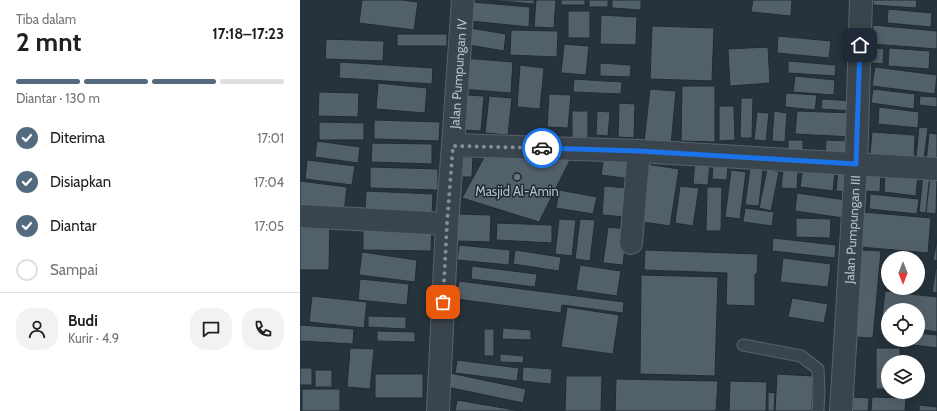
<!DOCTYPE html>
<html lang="id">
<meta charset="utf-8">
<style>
body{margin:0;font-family:Cabin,sans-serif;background:#f2f2f2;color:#202124;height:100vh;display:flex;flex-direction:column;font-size:15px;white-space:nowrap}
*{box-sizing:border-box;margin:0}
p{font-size:13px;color:#757577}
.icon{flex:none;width:22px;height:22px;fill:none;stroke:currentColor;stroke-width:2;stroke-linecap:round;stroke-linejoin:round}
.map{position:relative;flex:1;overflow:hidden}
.sheet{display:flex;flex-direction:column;background:#fff;width:300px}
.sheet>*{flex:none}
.needle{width:26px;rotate:180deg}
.fabs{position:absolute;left:581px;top:251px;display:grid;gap:8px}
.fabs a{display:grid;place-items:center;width:44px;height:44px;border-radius:50%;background:#fff;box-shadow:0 4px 16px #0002;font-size:20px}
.pin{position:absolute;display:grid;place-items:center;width:34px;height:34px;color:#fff;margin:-17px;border-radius:8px;box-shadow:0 2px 6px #0006}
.courier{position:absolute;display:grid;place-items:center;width:40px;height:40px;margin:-20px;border:3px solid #1a73e8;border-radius:50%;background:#fff;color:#222;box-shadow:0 1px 5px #0007}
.head em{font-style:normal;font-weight:700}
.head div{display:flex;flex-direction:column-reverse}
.head{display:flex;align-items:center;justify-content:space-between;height:68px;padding:0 16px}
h1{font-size:26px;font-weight:700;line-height:30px}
.bar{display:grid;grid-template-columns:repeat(4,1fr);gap:6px 4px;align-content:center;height:48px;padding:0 16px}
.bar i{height:5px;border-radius:3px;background:#e0e0e0}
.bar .current{background:#546b7f}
.bar p{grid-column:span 4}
.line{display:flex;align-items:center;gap:10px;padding:0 16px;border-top:1px solid #e0e0e0}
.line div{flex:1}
.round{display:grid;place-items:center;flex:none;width:42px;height:42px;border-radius:16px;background:#f2f2f2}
ol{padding:0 16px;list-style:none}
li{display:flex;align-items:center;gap:12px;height:44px}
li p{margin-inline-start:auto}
li .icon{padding:4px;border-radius:50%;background:#546b7f;color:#fff;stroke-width:4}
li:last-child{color:#757577}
li i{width:22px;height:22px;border:2px solid #e0e0e0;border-radius:50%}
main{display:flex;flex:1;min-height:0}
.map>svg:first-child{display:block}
.building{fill:#526069;stroke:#212b33}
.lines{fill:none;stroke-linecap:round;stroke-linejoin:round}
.service-casing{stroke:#58626a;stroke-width:13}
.minor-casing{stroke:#58626a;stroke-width:24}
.service{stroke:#3a444c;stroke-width:11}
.minor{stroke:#3a444c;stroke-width:22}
.done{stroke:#848e96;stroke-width:4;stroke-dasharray:0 7.2}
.route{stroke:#1a73e8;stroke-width:5}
.worship-dot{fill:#6b7280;stroke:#1f2931;stroke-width:1.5}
.labels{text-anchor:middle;stroke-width:3;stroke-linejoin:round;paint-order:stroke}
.street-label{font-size:13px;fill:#b6bfc7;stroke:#1f2931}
.poi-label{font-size:13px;fill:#b6bfc7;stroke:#1f2931}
</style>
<main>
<section class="sheet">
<div class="head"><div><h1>2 mnt</h1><p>Tiba dalam</p></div><em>17:18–17:23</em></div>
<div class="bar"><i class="current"></i><i class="current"></i><i class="current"></i><i></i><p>Diantar · 130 m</p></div>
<ol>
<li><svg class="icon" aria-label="check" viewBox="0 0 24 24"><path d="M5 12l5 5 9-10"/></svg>Diterima<p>17:01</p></li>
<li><svg class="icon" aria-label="check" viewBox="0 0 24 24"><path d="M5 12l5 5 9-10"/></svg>Disiapkan<p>17:04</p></li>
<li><svg class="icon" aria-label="check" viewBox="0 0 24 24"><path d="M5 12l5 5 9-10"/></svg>Diantar<p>17:05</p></li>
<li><i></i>Sampai</li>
</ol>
<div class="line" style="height:72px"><a class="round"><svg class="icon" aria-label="person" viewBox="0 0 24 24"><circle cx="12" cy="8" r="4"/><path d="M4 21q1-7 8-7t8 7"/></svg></a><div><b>Budi</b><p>Kurir · 4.9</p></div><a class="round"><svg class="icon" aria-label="chat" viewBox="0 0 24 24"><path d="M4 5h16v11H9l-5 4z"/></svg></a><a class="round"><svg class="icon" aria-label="phone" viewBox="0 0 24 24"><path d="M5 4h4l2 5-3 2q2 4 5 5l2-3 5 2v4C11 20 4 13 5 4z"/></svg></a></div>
</section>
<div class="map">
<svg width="637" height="411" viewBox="0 0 637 411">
<rect width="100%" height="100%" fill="#26333c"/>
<g class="building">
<path d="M62,0H102L118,2L114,30L59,23Z"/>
<path d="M188,0H234V4Z"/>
<path d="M236,0H256L254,28L234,27Z"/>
<rect x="261" y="0" width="24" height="5"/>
<rect x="289" y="0" width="19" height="7"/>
<path d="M312,0H341V10L312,8Z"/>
<path d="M453,0H492L491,16L451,12Z"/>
<path d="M573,0H617L616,8L573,5Z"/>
<path d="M172,2L230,7L229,27L170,21Z"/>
<path d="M588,9L632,13L631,27L587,23Z"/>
<rect x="268" y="11" width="22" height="27"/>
<path d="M301,15L337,17L336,45L300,44Z"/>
<path d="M573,25L637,31V49L571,44Z"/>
<path d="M352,26L414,28L412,81L350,79Z"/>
<path d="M170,28L206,34L204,51L168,45Z"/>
<path d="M211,30L258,31L257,57L210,55Z"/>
<rect x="97" y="34" width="50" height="12"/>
<path d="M478,36L531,41L529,58L477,53Z"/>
<path d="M26,39L84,41L83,61L25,59Z"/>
<path d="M264,44L289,46L286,75L261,73Z"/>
<path d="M468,47L470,83L430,86L428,49Z"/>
<path d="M570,47L584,49L583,64L568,63Z"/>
<path d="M589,48L630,51L629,69L588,66Z"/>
<path d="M163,58L213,62L211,93L161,89Z"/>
<path d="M488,61L536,65L535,76L488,73Z"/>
<path d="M40,62L133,68L132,84L39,78Z"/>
<path d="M300,63L331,65L330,77L300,76Z"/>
<path d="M220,65L244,68L240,109L217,107Z"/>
<path d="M575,67L637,75L635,94L572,86Z"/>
<path d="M495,76L535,80L534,95L493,92Z"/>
<path d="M274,79L322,82L321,94L273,92Z"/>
<path d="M78,83L127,88L125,113L76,109Z"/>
<path d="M382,86H415V142L381,141Z"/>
<path d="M350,89L376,91L371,145L344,142Z"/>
<path d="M573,89L615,94L614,109L571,103Z"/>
<path d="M19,92L59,93L58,117L18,116Z"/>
<path d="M486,93L517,95L515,110L485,107Z"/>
<path d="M249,94L271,95L268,128L247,127Z"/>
<path d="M165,95L184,96L181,131L163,130Z"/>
<path d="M189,96L212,98L208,135L185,133Z"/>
<path d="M620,96L637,97V107L619,105Z"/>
<path d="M441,98H453L452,138H440Z"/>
<path d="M522,99L553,101L552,111L521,109Z"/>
<path d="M319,103L335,104L334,138L318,137Z"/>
<path d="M419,106H434L435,140L419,141Z"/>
<path d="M579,107L619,112L618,128L578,124Z"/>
<rect x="272" y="111" width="16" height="27"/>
<path d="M297,111L310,112L308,136L296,135Z"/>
<path d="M474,111L487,113L485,142L472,141Z"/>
<path d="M497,111L553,113L552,137L495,134Z"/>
<path d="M457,112L469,113L466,141L454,140Z"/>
<path d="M74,120L140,122L139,141L74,139Z"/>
<path d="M19,122L64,123V140H19Z"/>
<path d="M619,127L628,128L624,159L616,158Z"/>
<path d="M572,132L615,135L614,159L570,155Z"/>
<path d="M629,133L637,134V164L626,163Z"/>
<rect x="488" y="140" width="15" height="16"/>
<path d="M526,140L552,141L551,158L525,157Z"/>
<path d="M17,141L60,147L58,163L15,157Z"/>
<path d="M72,143L132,144V164L71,162Z"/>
<path d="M189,148L272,156L239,222L162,198Z"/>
<path d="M304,156L334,161L331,179L301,175Z"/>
<path d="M160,157H173L172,177H158Z"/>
<path d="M7,160L55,166L52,185L5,179Z"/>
<path d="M395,160L410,162L408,185L393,184Z"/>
<path d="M413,163L428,164L427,180L412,179Z"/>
<path d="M346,164L379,169L370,226L337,221Z"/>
<path d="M70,167L138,169V190L70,188Z"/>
<path d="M450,168L463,170L459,206L445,205Z"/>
<path d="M503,168L535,172L533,191L500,187Z"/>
<path d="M467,169L479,172L471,211L459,208Z"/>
<path d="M483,169L498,171L497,189L481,188Z"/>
<path d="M538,169L550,170L547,192L536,191Z"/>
<path d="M431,170L446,172L440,219L425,217Z"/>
<path d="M566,171L581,172L580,192L565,191Z"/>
<path d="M585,172L618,175L616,196L584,192Z"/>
<path d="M623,175L630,176L626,213L619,212Z"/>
<path d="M630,176L637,177L636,214L626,213Z"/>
<path d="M0,181L47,187L44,213L0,207Z"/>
<path d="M304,186L327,188L325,217L302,215Z"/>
<path d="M380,186L399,188L393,226L375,223Z"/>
<path d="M407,187H422L421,231H406Z"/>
<path d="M259,190L297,197L293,214L256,208Z"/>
<path d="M66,191L133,194L132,214L65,211Z"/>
<path d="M497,193L546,200L543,218L495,211Z"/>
<path d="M570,194L619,199L617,214L569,209Z"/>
<path d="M445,208L474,212L472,226L443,222Z"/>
<path d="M563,212L631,218L628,253L560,247Z"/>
<path d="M157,214L191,215L190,242L157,241Z"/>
<path d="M0,218H30L29,270H0Z"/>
<path d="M496,218L531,219L530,238L496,237Z"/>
<path d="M259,219L276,220L272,256L255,254Z"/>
<path d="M280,219L295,220L290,261L275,259Z"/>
<path d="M197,223L252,225V243L196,240Z"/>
<path d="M63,225H132L131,251L63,250Z"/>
<path d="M308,227L327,229L323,265L303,263Z"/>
<path d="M473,238L536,245L535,258L472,251Z"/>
<path d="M637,240V261L633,260Z"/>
<path d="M159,245L210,250L209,265L157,260Z"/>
<path d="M215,250L261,257L259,271L213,264Z"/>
<path d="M345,250L458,254L457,274H455V306L426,305L427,273L344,270Z"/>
<path d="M562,250L581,251L573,338L554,337Z"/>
<path d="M62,252L117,260L115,282L59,275Z"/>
<path d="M483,258L531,264L528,287L480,282Z"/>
<path d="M618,260L623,261L618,291L601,288H618Z"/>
<path d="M280,265L321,271L317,296L276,290Z"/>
<path d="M172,266L237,274L235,287L171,279Z"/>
<path d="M636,268H637V293L632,292Z"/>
<path d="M341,275L418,277L415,376L340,374Z"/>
<path d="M60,279L109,284L107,305L58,300Z"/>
<path d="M159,281L324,302L323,313L262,305L261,313L156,299Z"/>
<path d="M585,291L637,297V332L618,329V310H588V326L581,325Z"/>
<path d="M12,296L67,302L64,328L9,322Z"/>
<path d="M492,298L528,304L524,323L488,317Z"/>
<path d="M267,307L319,315L313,354L261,347Z"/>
<path d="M68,316L106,317V329L68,327Z"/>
<path d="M0,325L54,329L53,344L0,341Z"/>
<path d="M203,328L231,330V340L202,339Z"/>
<rect x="184" y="329" width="10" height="27"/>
<path d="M77,331L115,332V342L77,341Z"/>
<path d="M618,333L637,335V348L596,343V340H618Z"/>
<path d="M50,348L74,349L70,389L47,387Z"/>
<path d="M576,348H600V362H588V389H576Z"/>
<path d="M200,354L224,356L223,363L200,362Z"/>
<path d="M157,360L219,368L217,381L155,373Z"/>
<path d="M223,367L252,369L251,384L222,381Z"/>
<rect x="0" y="368" width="12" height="17"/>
<rect x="15" y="370" width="17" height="17"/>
<path d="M150,373L226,389L223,403L147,387Z"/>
<rect x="75" y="374" width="48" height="24"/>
<path d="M477,374L513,376L512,411H475Z"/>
<path d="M266,376H302L301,411H265Z"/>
<path d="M316,379L418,381L416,411H315Z"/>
<path d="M430,381L467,382L466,411H429Z"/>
<rect x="2" y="389" width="38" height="22"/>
<path d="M468,392L475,393L474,411H468Z"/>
<path d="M553,397L569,398L568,411H552Z"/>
<path d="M572,397L606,398L605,411H571Z"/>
<path d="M157,400L221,411H155Z"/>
<path d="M619,405L637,407V411H619Z"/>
</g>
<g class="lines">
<g class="service-casing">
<path id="service" d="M443,345L501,356L518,369L519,390L518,411"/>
</g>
<g class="minor-casing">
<g id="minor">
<path d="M153,145L339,151L637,169"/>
<path d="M0,216L147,224"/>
<path d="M331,243L339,151"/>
<path id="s1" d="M138,411L147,224L153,145L163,0"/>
<path id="s2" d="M541,411L556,164L561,0"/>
</g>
</g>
<use href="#service" class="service"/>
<use href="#minor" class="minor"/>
</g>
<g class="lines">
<path class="done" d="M143,302L147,224L153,146L242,148"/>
<path class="route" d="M242,148L339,151L556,164L560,45"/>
</g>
<circle class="worship-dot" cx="217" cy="177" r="4"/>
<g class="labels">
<g class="street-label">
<text dy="5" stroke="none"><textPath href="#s1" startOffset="338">Jalan Pumpungan IV</textPath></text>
<text dy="5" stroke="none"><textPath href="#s2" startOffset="182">Jalan Pumpungan III</textPath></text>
</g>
<g class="poi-label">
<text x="217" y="196">Masjid Al-Amin</text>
</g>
</g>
</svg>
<div class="fabs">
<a><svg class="needle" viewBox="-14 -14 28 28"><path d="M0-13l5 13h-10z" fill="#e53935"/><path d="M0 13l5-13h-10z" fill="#757577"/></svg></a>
<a><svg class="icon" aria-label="locate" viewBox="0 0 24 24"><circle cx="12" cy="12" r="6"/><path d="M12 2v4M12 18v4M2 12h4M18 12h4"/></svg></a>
<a><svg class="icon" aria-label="layers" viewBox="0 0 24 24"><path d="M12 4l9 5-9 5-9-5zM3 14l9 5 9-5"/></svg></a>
</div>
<div class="pin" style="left:143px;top:302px;background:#ea580c"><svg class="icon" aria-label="bag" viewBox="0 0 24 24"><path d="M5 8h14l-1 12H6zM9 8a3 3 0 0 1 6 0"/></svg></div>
<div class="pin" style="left:560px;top:45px;background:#1f2937"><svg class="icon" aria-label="home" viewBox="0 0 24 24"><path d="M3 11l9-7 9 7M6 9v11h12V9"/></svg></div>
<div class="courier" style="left:242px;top:148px"><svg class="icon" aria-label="car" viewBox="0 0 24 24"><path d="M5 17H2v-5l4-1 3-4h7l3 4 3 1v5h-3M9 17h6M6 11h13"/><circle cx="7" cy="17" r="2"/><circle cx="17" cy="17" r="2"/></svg></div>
</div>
</main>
